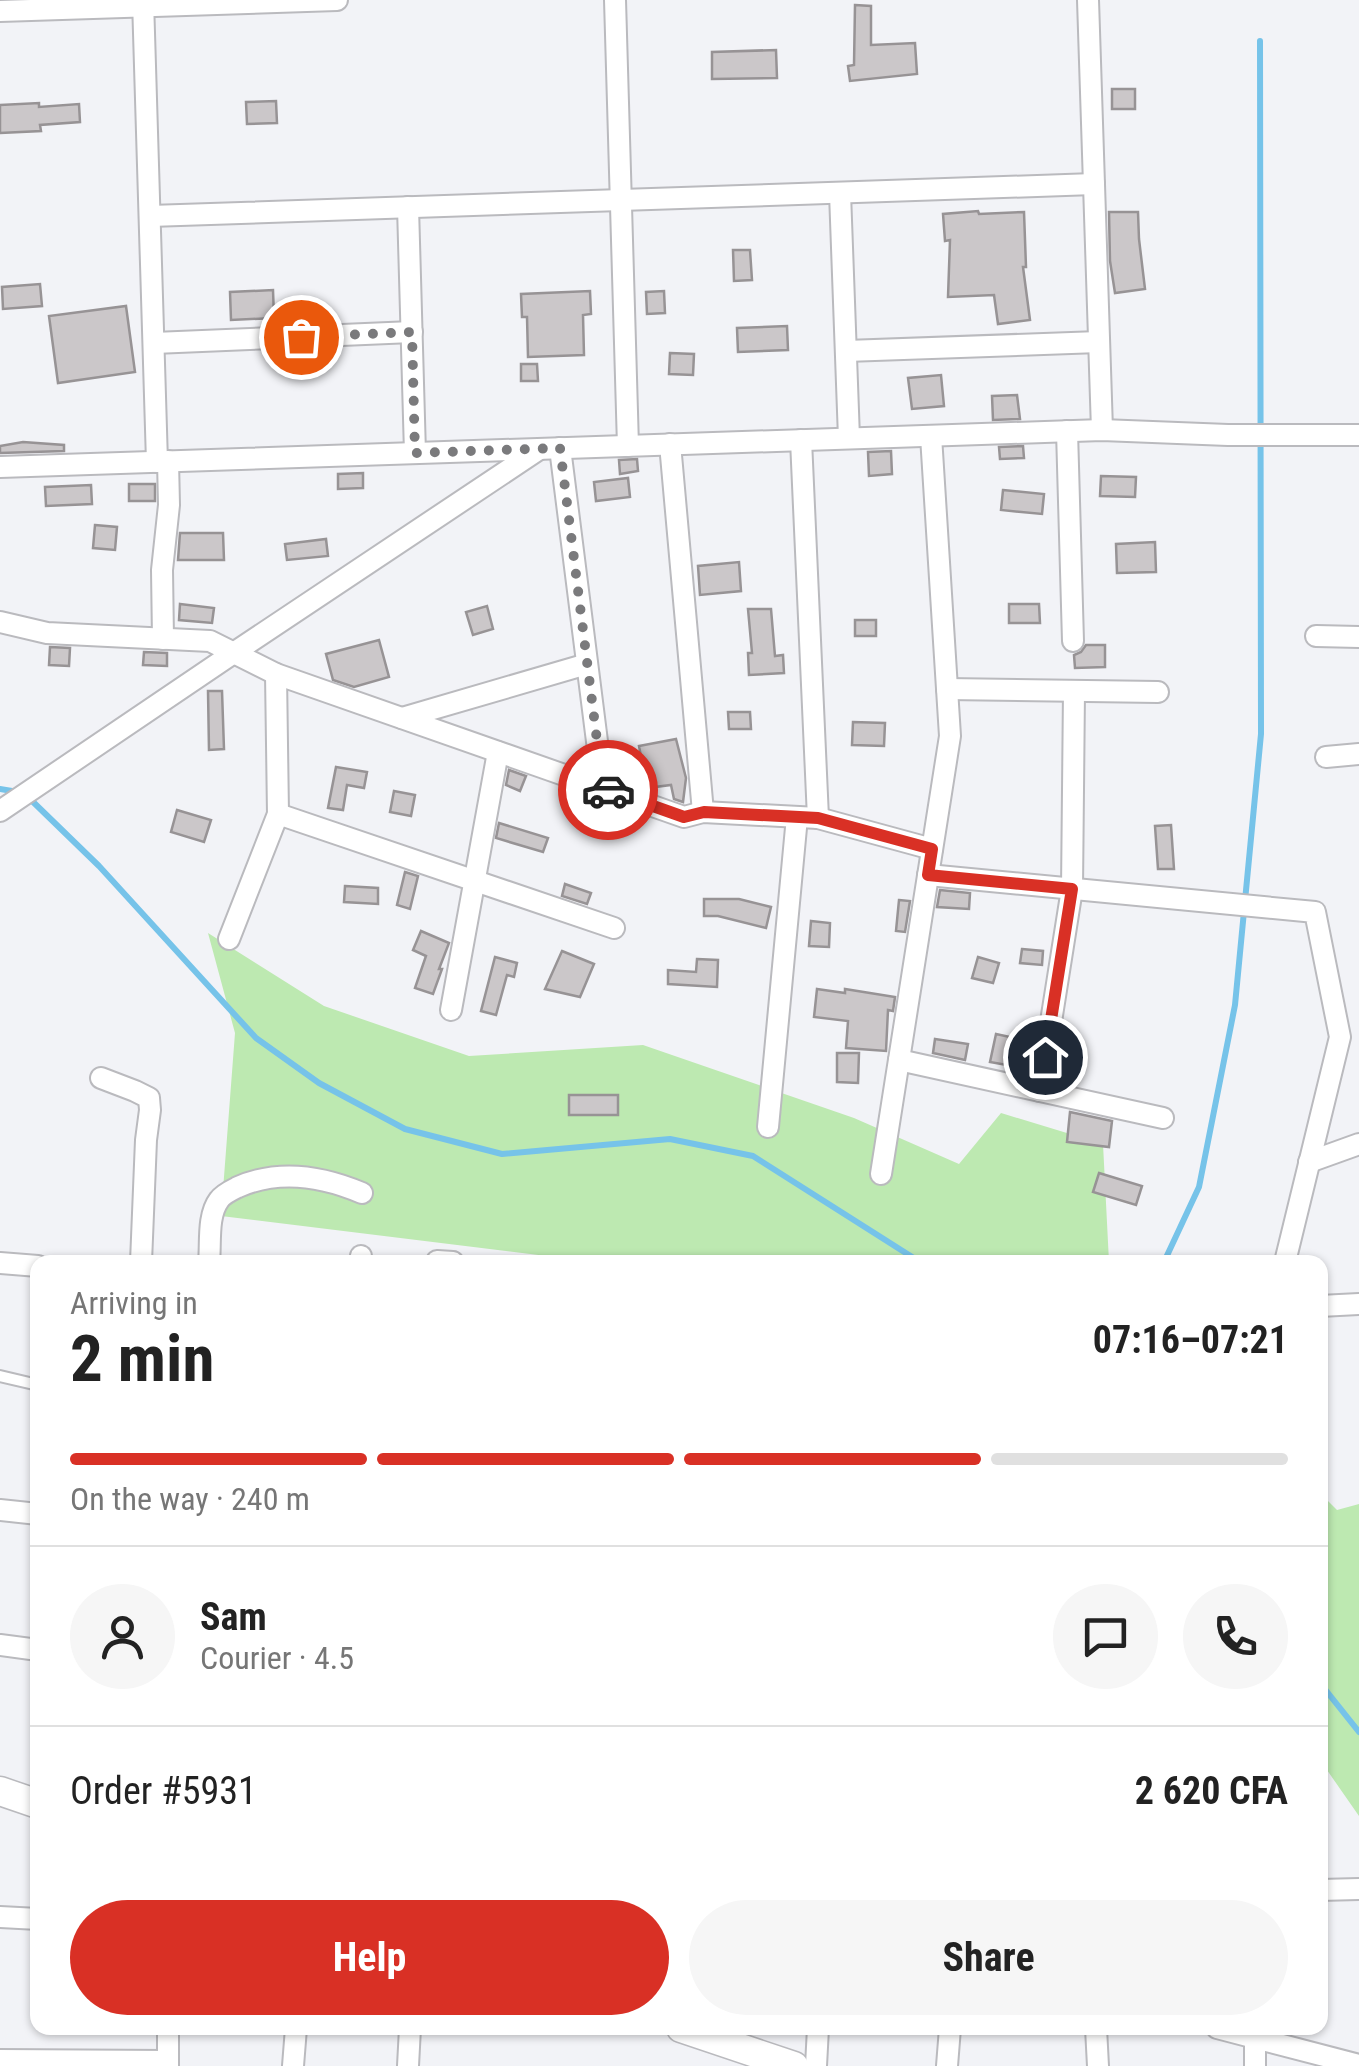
<!DOCTYPE html>
<meta charset="utf-8">
<style>
body{margin:0;font-family:"Roboto Condensed",sans-serif;background:#f6f6f6;color:#222;height:100vh;display:flex;flex-direction:column;font-size:38px;white-space:nowrap}
*{box-sizing:border-box;margin:0}
p{font-size:32px;color:#767676}
.icon{flex:none;width:55px;height:55px;fill:none;stroke:currentColor;stroke-width:2;stroke-linecap:round;stroke-linejoin:round}
.map{position:relative;flex:1;overflow:hidden}
.details{position:absolute;left:30px;top:1255px;width:1298px;height:780px;display:flex;flex-direction:column;background:#fff;border-radius:20px;box-shadow:0 2px 8px #0004}
.details>*{flex:none}
.pin{position:absolute;display:grid;place-items:center;width:85px;height:85px;color:#fff;margin:-42px;border:5px solid #fff;border-radius:50%;box-shadow:0 2px 10px #0007}
.courier{position:absolute;display:grid;place-items:center;width:100px;height:100px;margin:-50px;border:8px solid #d93025;border-radius:50%;background:#fff;color:#222;box-shadow:0 2px 12px #0007}
.summary em{font-style:normal;font-weight:700}
.summary div{display:flex;flex-direction:column-reverse}
.summary{display:flex;align-items:center;justify-content:space-between;height:170px;padding:0 40px}
h1{font-size:65px;font-weight:700;line-height:75px}
.bar{display:grid;grid-template-columns:repeat(4,1fr);gap:15px 10px;align-content:center;height:120px;padding:0 40px}
.bar i{height:12px;border-radius:8px;background:#e0e0e0}
.bar .selected{background:#d93025}
.bar p{grid-column:span 4}
.line{display:flex;align-items:center;gap:25px;padding:0 40px;border-top:2px solid #e0e0e0}
.line div{flex:1}
.round{display:grid;place-items:center;flex:none;width:105px;height:105px;border-radius:52px;background:#f6f6f6}
.button{display:flex;gap:20px;margin-top:auto;padding:20px 40px}
.button a{flex:1;height:115px;border-radius:60px;background:#d93025;color:#fff;font-size:40px;font-weight:700;line-height:115px;text-align:center}
.button a+a{background:#f6f6f6;color:#222}
.map>svg:first-child{display:block}
.green{fill:#bde9b1}
.lines{fill:none;stroke-linecap:round;stroke-linejoin:round}
.stream{stroke:#76c3e9;stroke-width:6}
.building{fill:#cbc7c9;stroke:#979395;stroke-width:2.5}
.lane-casing{stroke:#bababe;stroke-width:14}
.street-casing{stroke:#bababe;stroke-width:24}
.secondary-casing{stroke:#bababe;stroke-width:31}
.lane{stroke:#fff;stroke-width:10}
.street{stroke:#fff;stroke-width:20}
.secondary{stroke:#fff;stroke-width:28}
.done{stroke:#7a7a7c;stroke-width:10;stroke-dasharray:0 18}
.route{stroke:#d93025;stroke-width:12}
</style>
<div class="map">
<svg width="1359" height="2066" viewBox="0 0 1359 2066">
<rect width="100%" height="100%" fill="#f2f3f7"/>
<g class="green">
<path d="M208,933L324,1006L469,1056L643,1045L854,1118L959,1164L1001,1113L1103,1144L1109,1262H595L221,1216L235,1033Z"/>
<path d="M1320,1493L1337,1510L1359,1504V1816L1320,1760Z"/>
</g>
<g class="lines">
<g class="stream">
<path d="M0,789L18,792"/>
<path d="M29,798L99,866L256,1038L319,1083L405,1129L502,1154L670,1139L753,1156L920,1262"/>
<path d="M1164,1262L1199,1187L1235,1005L1261,734L1260,41"/>
<path d="M1320,1683L1359,1732"/>
</g>
</g>
<g class="building">
<path d="M855,5L871,6V45L915,43L917,74L850,81L848,66L854,65Z"/>
<path d="M776,50L777,78L712,79V52Z"/>
<rect x="1112" y="89" width="23" height="20"/>
<path d="M276,101L277,123L247,124L246,102Z"/>
<path d="M39,103V107L79,104L80,122L40,125L41,131L0,133V105Z"/>
<path d="M978,211L979,214L1024,212L1026,267H1023L1030,320L998,324L994,295L948,297L950,240L945,241L943,214Z"/>
<path d="M1109,212H1138L1139,239L1145,289L1115,293L1110,261Z"/>
<path d="M733,250H750L752,280L734,281Z"/>
<path d="M40,284L42,306L3,309L2,287Z"/>
<path d="M273,290L274,318L231,320L230,292Z"/>
<path d="M590,291L591,314L583,315L584,355L528,357L527,317H522L521,294Z"/>
<path d="M664,291L665,313L647,314L646,292Z"/>
<path d="M126,306L135,372L58,383L49,316Z"/>
<path d="M787,326L788,350L738,352L737,328Z"/>
<path d="M670,353L694,354L693,375L669,374Z"/>
<path d="M521,364H537L538,381H521Z"/>
<path d="M941,375L944,406L912,409L908,378Z"/>
<path d="M1017,395L1020,419L993,420L992,396Z"/>
<path d="M23,442L64,445V451L0,453V446Z"/>
<path d="M1023,446L1024,458L1000,459L999,447Z"/>
<path d="M891,451L892,474L869,476L868,452Z"/>
<path d="M637,459L638,471L620,474L619,460Z"/>
<path d="M363,473V488L338,489V474Z"/>
<path d="M1101,476L1136,477L1135,497L1100,496Z"/>
<path d="M628,478L630,497L596,501L594,482Z"/>
<rect x="129" y="484" width="26" height="17"/>
<path d="M91,485L92,504L46,506L45,487Z"/>
<path d="M1003,490L1044,494L1042,514L1001,510Z"/>
<path d="M95,525L117,527L115,550L93,548Z"/>
<path d="M180,533H223L224,560H178Z"/>
<path d="M326,539L328,556L287,560L285,544Z"/>
<path d="M1155,542L1156,572L1117,573L1116,544Z"/>
<path d="M739,562L741,591L700,595L698,566Z"/>
<path d="M180,604L214,608L212,623L179,620Z"/>
<path d="M1009,604H1039L1040,623H1009Z"/>
<path d="M487,606L493,629L473,635L466,612Z"/>
<path d="M748,609H771L775,656L783,655L784,673L749,675L748,653H752Z"/>
<rect x="855" y="620" width="21" height="16"/>
<path d="M379,640L389,677L354,687L333,680L326,654Z"/>
<path d="M1086,645H1105V667L1075,668L1074,655L1081,652Z"/>
<path d="M50,647L70,648L69,666L49,665Z"/>
<path d="M144,652L167,653V666L143,665Z"/>
<path d="M208,691H222L224,749L209,750Z"/>
<path d="M728,712H750L751,729H729Z"/>
<path d="M853,722L885,723L884,746L852,745Z"/>
<path d="M676,739L686,778L683,802L674,799L671,785L647,788L639,746Z"/>
<path d="M336,767L367,772L364,788L347,785L343,810L328,808Z"/>
<path d="M509,770L526,776L520,791L506,785Z"/>
<path d="M394,791L415,795L411,816L390,812Z"/>
<path d="M177,810L211,820L204,842L171,832Z"/>
<path d="M499,823L548,838L543,852L496,838Z"/>
<path d="M1171,825L1174,869H1158L1155,826Z"/>
<path d="M405,872L418,876L410,909L397,905Z"/>
<path d="M565,884L591,893L587,904L562,896Z"/>
<path d="M345,886L378,888V904L344,902Z"/>
<path d="M940,890L970,893L969,909L937,907Z"/>
<path d="M704,899H739L771,907L766,928L718,916H704Z"/>
<path d="M899,900L910,901L905,932L896,931Z"/>
<path d="M811,921L830,923L829,947L809,946Z"/>
<path d="M421,931L449,943L439,969H442L433,994L415,988L426,956L413,950Z"/>
<path d="M1022,949L1043,951L1042,965L1020,963Z"/>
<path d="M562,951L594,964L580,997L545,989Z"/>
<path d="M495,957L517,963L514,977L507,975L496,1015L481,1011Z"/>
<path d="M978,957L999,963L993,983L972,978Z"/>
<path d="M697,959L718,960L717,987L668,984V970L696,972Z"/>
<path d="M817,989L845,993V989L895,997L893,1011L888,1010L886,1051L846,1048L848,1021L814,1017Z"/>
<path d="M996,1034L1029,1041L1024,1068L990,1062Z"/>
<path d="M935,1039L968,1044L965,1060L933,1053Z"/>
<path d="M837,1053H859L858,1083L837,1082Z"/>
<rect x="569" y="1095" width="49" height="20"/>
<path d="M1070,1112L1112,1121L1109,1147L1067,1142Z"/>
<path d="M1099,1173L1142,1186L1136,1205L1093,1192Z"/>
</g>
<g class="lines">
<g class="lane-casing">
<path id="lane" d="M0,1376L38,1385"/>
</g>
<g class="street-casing">
<g id="street">
<path d="M143,0L157,462"/>
<path d="M615,0L628,446"/>
<path d="M1088,0L1102,430"/>
<path d="M0,11L337,0"/>
<path d="M840,193L849,438"/>
<path d="M408,207L415,453"/>
<path d="M150,216L1094,184"/>
<path d="M154,343L412,332"/>
<path d="M846,351L1099,342"/>
<path d="M1067,431L1073,641"/>
<path d="M801,440L818,818"/>
<path d="M670,444L703,812"/>
<path d="M560,448L603,789"/>
<path d="M0,467L1102,430L1228,435H1359"/>
<path d="M0,622L47,633L210,641L276,674L684,817L703,812L818,818L932,849"/>
<path d="M1316,636L1359,637"/>
<path d="M163,639L162,570L169,505L168,461"/>
<path d="M947,689L1158,692"/>
<path d="M402,718L587,664"/>
<path d="M1326,757L1359,754"/>
<path d="M0,811L235,652L538,450"/>
<path d="M278,814L614,928"/>
<path d="M928,875L1315,912L1340,1037L1285,1262"/>
<path d="M229,939L278,814L276,674"/>
<path d="M451,1010L498,752"/>
<path d="M899,1060L1163,1118"/>
<path d="M101,1078L135,1091L149,1098L150,1110L146,1140L141,1262"/>
<path d="M1040,1091L1072,889L1074,691"/>
<path d="M768,1127L797,817"/>
<path d="M1309,1162L1359,1144"/>
<path d="M881,1174L950,736L931,436"/>
<path d="M437,1261L453,1262"/>
<path d="M209,1262C211,1244 207,1216 219,1200C223,1194 232,1190 238,1187C279,1169 322,1176 362,1193"/>
<path d="M360,1262L361,1256"/>
<path d="M0,1263L38,1266"/>
<path d="M1320,1306L1359,1304"/>
<path d="M0,1510L38,1514"/>
<path d="M0,1645L38,1650"/>
<path d="M1320,1890L1359,1889"/>
<path d="M0,1917L38,1919"/>
<path d="M1096,2028L1098,2066"/>
<path d="M1217,2028L1359,2065"/>
<path d="M1255,2028V2066"/>
<path d="M0,2060L168,2061"/>
<path d="M168,2066V2028"/>
<path d="M293,2066L296,2028"/>
<path d="M408,2066L410,2028"/>
<path d="M816,2066L818,2028"/>
<path d="M947,2066L950,2028"/>
</g>
</g>
<g class="secondary-casing">
<g id="secondary">
<path d="M0,1791L38,1804"/>
<path d="M681,2028L794,2066"/>
</g>
</g>
<use href="#lane" class="lane"/>
<use href="#street" class="street"/>
<use href="#secondary" class="secondary"/>
</g>
<g class="lines">
<path class="done" d="M301,337L412,332L415,453L560,448L603,788L608,790"/>
<path class="route" d="M608,790L684,817L704,812L818,818L932,849L928,875L1072,889L1045,1057"/>
</g>
</svg>
<div class="pin" style="left:301px;top:337px;background:#ea580c"><svg class="icon" aria-label="bag" viewBox="0 0 24 24"><path d="M5 8h14l-1 12H6zM9 8a3 3 0 0 1 6 0"/></svg></div>
<div class="pin" style="left:1045px;top:1057px;background:#1f2937"><svg class="icon" aria-label="home" viewBox="0 0 24 24"><path d="M3 11l9-7 9 7M6 9v11h12V9"/></svg></div>
<div class="courier" style="left:608px;top:790px"><svg class="icon" aria-label="car" viewBox="0 0 24 24"><path d="M5 17H2v-5l4-1 3-4h7l3 4 3 1v5h-3M9 17h6M6 11h13"/><circle cx="7" cy="17" r="2"/><circle cx="17" cy="17" r="2"/></svg></div>
<section class="details">
<div class="summary"><div><h1>2 min</h1><p>Arriving in</p></div><em>07:16–07:21</em></div>
<div class="bar"><i class="selected"></i><i class="selected"></i><i class="selected"></i><i></i><p>On the way · 240 m</p></div>
<div class="line" style="height:180px"><a class="round"><svg class="icon" aria-label="person" viewBox="0 0 24 24"><circle cx="12" cy="8" r="4"/><path d="M4 21q1-7 8-7t8 7"/></svg></a><div><b>Sam</b><p>Courier · 4.5</p></div><a class="round"><svg class="icon" aria-label="chat" viewBox="0 0 24 24"><path d="M4 5h16v11H9l-5 4z"/></svg></a><a class="round"><svg class="icon" aria-label="phone" viewBox="0 0 24 24"><path d="M5 4h4l2 5-3 2q2 4 5 5l2-3 5 2v4C11 20 4 13 5 4z"/></svg></a></div>
<div class="line" style="height:130px"><div>Order #5931</div><b>2 620 CFA</b></div>
<div class="button"><a>Help</a><a>Share</a></div>
</section>
</div>
